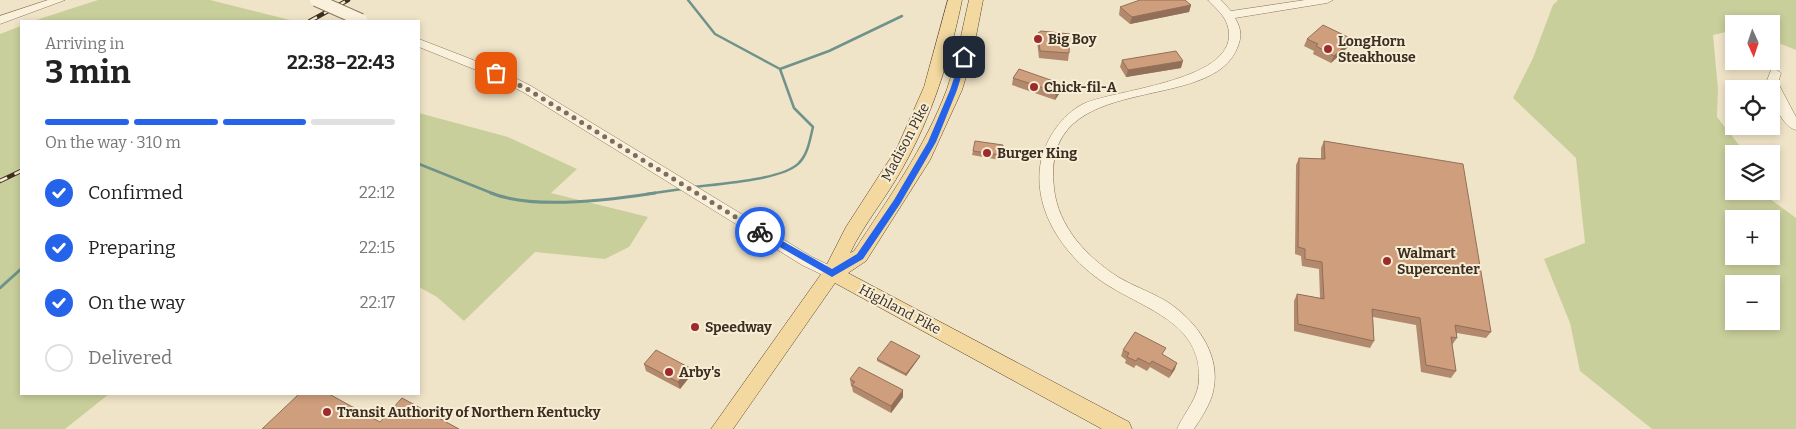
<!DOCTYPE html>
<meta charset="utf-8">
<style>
body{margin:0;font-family:Bitter,serif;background:#f2f2f2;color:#222;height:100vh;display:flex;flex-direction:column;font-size:19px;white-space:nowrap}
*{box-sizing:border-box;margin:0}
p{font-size:16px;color:#767676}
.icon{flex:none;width:28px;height:28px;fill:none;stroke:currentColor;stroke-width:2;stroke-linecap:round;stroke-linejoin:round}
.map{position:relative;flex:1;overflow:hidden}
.side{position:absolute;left:20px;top:20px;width:400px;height:375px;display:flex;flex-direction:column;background:#fff;border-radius:0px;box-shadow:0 2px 8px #0003}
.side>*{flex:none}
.needle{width:32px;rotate:177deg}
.controls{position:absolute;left:1725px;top:15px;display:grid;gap:10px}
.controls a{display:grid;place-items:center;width:55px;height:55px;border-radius:0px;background:#fff;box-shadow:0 2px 8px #0003;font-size:25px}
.pin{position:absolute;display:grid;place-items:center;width:42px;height:42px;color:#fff;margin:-21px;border-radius:10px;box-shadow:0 2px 8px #0006}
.courier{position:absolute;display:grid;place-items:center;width:50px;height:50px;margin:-25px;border:4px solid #2563eb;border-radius:50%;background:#fff;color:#222;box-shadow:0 1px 6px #0007}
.overview em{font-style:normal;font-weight:700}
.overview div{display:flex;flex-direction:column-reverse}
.overview{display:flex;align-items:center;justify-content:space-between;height:85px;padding:0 25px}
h1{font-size:32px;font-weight:700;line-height:38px}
.bar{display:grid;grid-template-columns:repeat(4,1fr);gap:8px 5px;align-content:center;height:60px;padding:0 25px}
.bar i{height:6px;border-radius:4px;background:#e0e0e0}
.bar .on{background:#2563eb}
.bar p{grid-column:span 4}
ol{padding:0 25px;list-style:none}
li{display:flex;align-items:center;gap:15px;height:55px}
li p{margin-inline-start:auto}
li .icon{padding:5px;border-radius:50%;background:#2563eb;color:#fff;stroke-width:4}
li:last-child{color:#767676}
li i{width:28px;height:28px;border:2px solid #e0e0e0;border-radius:50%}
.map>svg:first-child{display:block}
.green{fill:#c9cf9b;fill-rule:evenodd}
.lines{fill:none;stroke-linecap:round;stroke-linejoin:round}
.stream-far1{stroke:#6f938a;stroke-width:2.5}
.stream{stroke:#6f938a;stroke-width:3}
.minor-casing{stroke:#8d765c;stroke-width:1}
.major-casing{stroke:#5b4430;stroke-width:1}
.minor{fill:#faf1dc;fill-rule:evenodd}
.major{fill:#f3d9a0;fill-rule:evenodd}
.rail-casing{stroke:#3d2e20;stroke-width:4.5}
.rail{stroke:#f7eed8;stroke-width:2.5;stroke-dasharray:8;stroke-linecap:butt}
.minor-bridge-casing{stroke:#8d765c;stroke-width:14;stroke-linecap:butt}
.minor-bridge{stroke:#faf1dc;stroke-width:12}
.wall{fill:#b2896c}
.shaded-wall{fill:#916f58}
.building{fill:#cf9f7d;stroke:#916f58}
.route{fill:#2563eb}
.done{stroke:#7c6e5b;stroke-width:5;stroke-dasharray:0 9}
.poi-dot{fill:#9e2a2b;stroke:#f7eed8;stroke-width:2}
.labels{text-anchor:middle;stroke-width:4;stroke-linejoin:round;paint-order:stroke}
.poi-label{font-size:14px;font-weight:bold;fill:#3d2e20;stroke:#f7eed8;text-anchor:start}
.street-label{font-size:14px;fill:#3d2e20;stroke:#f7eed8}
</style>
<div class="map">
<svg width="1796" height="429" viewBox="0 0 1796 429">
<rect width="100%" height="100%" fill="#f0e4c8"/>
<g class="green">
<path d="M98,0H210L290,20L33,21Z"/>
<path d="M1558,0H1796V50L1771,40V24H1734V30L1713,35L1718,89L1717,117L1746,154H1734V191H1759L1796,218V429H1652L1580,371L1570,323L1544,259L1585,243L1576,158L1513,98L1533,58L1553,5ZM1734,219H1771V256H1734ZM1734,284H1771V321H1734Z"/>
<path d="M21,26V394H109L65,429H0V34Z"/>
<path d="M419,113L508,137L577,169L551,193L648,217L629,247L605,259L535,252L464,321L437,297L419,287Z"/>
</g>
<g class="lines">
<g class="stream-far1">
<path d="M688,0L715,34L780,69L794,108L813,127C810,139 808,154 799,163C783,180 717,184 693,187"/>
<path d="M780,69L829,51L902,16"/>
<path d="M419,164L494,194"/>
<path d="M647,194L682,189"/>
</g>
<g class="stream">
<path d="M491,193C533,210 611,200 655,193"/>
<path d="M0,288L21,269"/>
</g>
<g class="minor-casing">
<g id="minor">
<path d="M48,0H65L0,24V16Z"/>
<path d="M1208,0H1221L1231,11L1305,0H1333L1327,3L1235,18C1241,28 1242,36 1238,46C1213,118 1039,65 1054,188C1058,227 1087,257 1118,277C1133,286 1151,292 1166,301C1196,320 1222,355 1213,392C1210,405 1201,418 1194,429H1177C1185,411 1199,398 1199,378C1201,324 1146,309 1109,286C1068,261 1031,212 1041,161C1046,138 1062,115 1083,104C1115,89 1242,81 1228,27C1225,15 1216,9 1208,0Z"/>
<path d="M419,39L499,70L531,86L812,257L837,269L839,273L837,277H827L802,265L523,92L491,76L419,47Z"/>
<path d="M1775,69L1781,73L1778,83L1796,117V130C1783,127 1771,101 1771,89H1769L1766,83L1771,70Z"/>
</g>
</g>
<g class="major-casing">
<path id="major" d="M948,0H962C950,59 932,116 902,169C886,198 864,224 850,253L854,251C888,199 925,148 947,89C957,60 962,30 969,0H983L972,57L962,90L930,160L866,261L848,273L1129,422L1132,429H1102L835,283L733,429H711L824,270L846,227L897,148L924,87Z"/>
</g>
<use href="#minor" class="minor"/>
<use href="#major" class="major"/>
<g class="rail-casing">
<g id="rail">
<path d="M310,21L348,0"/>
<path d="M0,181L21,171"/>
</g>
</g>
<use href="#rail" class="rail"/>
<g class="minor-bridge-casing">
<path id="minor-bridge" d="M316,0L361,20"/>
</g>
<use href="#minor-bridge" class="minor-bridge"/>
</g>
<g class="wall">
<path d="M1191,5L1189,12L1130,24L1119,15L1120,7Z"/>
<path d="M1038,33L1069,53L1068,61L1039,58L1037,41Z"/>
<path d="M1307,39H1352L1349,46L1331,63L1313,54L1314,51L1304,46Z"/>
<path d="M1122,60L1181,68L1126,77L1120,67Z"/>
<path d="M1013,78L1061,91L1055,100L1012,85Z"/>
<path d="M1324,141L1491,332L1486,338L1457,333V338L1452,345L1456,371L1451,378L1421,372L1416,325L1373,317L1374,341L1370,348L1294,331V301L1297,294L1320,298L1319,269L1302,266L1301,256L1295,254L1296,165L1299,158L1321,159V148Z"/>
<path d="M1003,145L1000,160L972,155L973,151Z"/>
<path d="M1123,350L1163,355L1175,369L1169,378L1150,367L1147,371L1136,365L1134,368L1125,363L1126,360L1121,356Z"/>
<path d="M920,356L919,358L906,376L877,361V359Z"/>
<path d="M644,364L692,374L680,389L646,371Z"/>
<path d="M850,379L903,397L891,413L853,392L852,387L851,386Z"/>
</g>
<g class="shaded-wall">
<path d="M1191,5L1189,12L1130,24L1132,17Z"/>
<path d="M1352,39L1349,46L1331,63L1334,56Z"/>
<path d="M1183,61L1181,68L1126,77L1128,70Z"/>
<path d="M1062,84L1061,91L1055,100L1056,92Z"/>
<path d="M920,356L919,358L906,376V374Z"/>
<path d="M1177,363L1175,369L1169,378L1172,371Z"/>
<path d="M690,368L692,374L680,389L678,382Z"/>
<path d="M903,390V397L891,413V406Z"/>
</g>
<g class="building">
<path d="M1140,0H1185L1191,5L1132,17L1120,7Z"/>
<path d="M1323,25L1352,39L1334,56L1316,46L1318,44L1307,39Z"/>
<path d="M1041,31L1070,34L1069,53L1040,51L1038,33Z"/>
<path d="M1176,51L1183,61L1128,70L1122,60Z"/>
<path d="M1019,69L1062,84L1056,92L1013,78Z"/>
<path d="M975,141L1003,145L1001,155L973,151Z"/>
<path d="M1324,141L1463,164L1491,332L1455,325L1457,338L1451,337L1456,371L1426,365L1420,318L1372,309L1374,341L1298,324L1297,294L1324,299L1322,262L1305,259V249L1298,247L1299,158L1325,159Z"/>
<path d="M1135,332L1166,348L1162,354L1177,363L1172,371L1152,361L1150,364L1138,358L1136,361L1127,357L1129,353L1123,350Z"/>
<path d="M891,341L920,356L906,374L877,359Z"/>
<path d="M656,350L690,368L678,382L644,364Z"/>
<path d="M859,367L903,390L891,406L852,385L855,382L850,379Z"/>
<path d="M299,394H329L380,422L402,398L459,429H262Z"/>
</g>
<path class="route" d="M964,55L967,57L957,90L936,142L900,204L863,259L832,277L757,234V230H763L832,269L857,254L894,200L928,142L950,90L961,57Z"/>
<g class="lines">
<path class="done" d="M496,73L527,89L760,232"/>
</g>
<g class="poi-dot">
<circle cx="1038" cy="39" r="5"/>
<circle cx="1328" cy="49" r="5"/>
<circle cx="1034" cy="87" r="5"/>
<circle cx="987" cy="153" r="5"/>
<circle cx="1387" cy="261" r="5"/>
<circle cx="695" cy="327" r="5"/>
<circle cx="669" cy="372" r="5"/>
<circle cx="327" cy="412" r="5"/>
</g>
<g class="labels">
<g class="poi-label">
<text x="1048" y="44">Big Boy</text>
<text x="1338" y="46">LongHorn<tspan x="1338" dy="16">Steakhouse</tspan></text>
<text x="1044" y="92">Chick-fil-A</text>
<text x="997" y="158">Burger King</text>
<text x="1397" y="258">Walmart<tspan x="1397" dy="16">Supercenter</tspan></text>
<text x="705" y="332">Speedway</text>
<text x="679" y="377">Arby's</text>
<text x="337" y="417">Transit Authority of Northern Kentucky</text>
</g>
<g class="street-label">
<text transform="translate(905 142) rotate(-62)" y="5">Madison Pike</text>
<text transform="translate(900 309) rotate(28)" y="5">Highland Pike</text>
</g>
</g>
</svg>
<div class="controls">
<a><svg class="needle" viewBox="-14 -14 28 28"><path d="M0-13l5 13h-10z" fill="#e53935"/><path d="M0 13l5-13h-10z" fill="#767676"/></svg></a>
<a><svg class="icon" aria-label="locate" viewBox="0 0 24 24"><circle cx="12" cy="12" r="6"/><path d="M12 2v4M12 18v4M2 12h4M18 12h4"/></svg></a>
<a><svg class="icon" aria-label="layers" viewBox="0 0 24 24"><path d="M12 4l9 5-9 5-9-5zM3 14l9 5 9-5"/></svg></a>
<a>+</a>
<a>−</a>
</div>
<div class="pin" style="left:496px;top:73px;background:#ea580c"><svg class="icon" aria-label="bag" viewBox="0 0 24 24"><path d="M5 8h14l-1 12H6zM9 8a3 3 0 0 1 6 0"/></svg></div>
<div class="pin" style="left:964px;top:57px;background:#1f2937"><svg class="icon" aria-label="home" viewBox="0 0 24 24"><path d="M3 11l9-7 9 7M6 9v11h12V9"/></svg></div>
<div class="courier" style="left:760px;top:232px"><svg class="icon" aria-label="bike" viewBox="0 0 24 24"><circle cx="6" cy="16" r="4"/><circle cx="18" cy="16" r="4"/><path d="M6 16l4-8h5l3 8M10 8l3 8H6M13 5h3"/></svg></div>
<section class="side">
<div class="overview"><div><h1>3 min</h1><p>Arriving in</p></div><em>22:38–22:43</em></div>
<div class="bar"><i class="on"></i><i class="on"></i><i class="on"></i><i></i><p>On the way · 310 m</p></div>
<ol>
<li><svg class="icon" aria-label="check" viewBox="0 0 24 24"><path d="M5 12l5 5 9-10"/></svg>Confirmed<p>22:12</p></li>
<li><svg class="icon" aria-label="check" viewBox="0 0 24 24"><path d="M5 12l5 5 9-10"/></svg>Preparing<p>22:15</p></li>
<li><svg class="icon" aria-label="check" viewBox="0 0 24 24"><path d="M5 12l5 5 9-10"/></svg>On the way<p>22:17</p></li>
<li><i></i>Delivered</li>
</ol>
</section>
</div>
